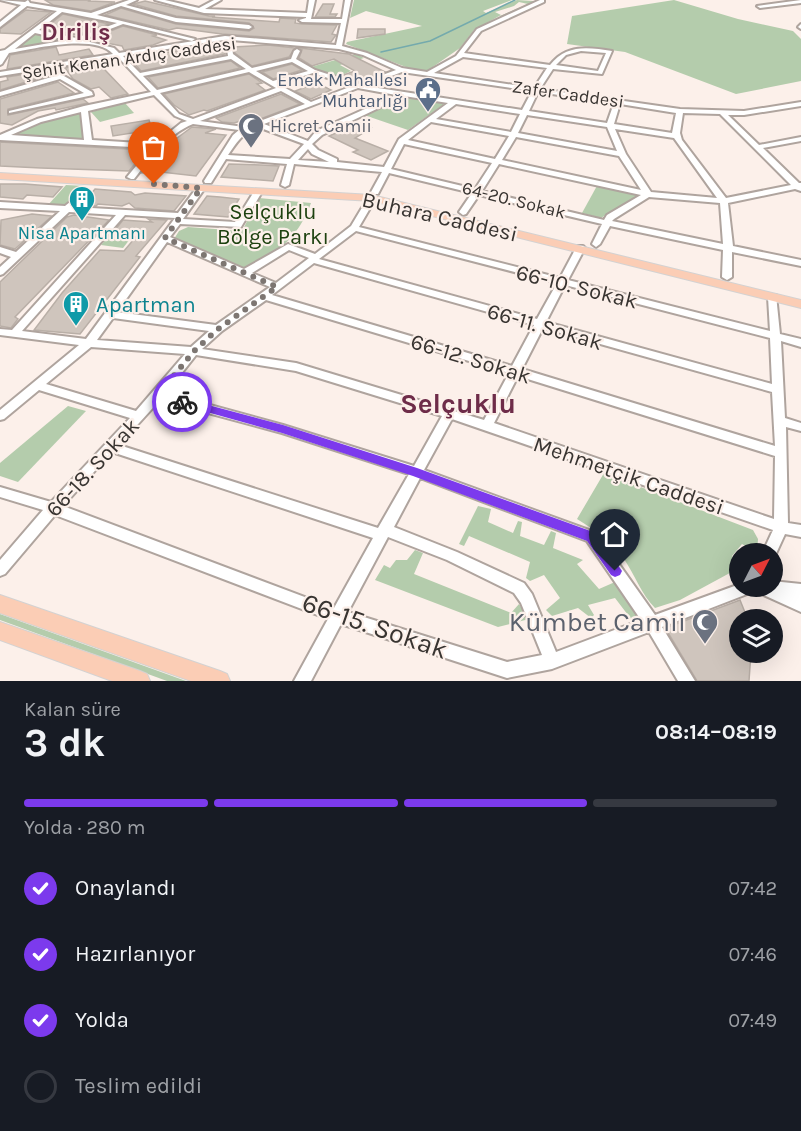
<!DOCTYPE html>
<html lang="tr">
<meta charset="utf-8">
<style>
body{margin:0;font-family:Karla,sans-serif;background:#242831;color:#f1f3f6;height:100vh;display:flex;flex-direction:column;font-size:22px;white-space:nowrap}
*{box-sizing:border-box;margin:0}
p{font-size:20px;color:#9ea1a6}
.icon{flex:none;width:33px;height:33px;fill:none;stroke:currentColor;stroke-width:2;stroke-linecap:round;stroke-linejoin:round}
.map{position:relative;height:681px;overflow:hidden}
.sheet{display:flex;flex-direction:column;background:#171b24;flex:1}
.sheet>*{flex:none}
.needle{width:39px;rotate:48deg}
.fabs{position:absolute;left:729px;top:543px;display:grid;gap:12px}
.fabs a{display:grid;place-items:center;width:54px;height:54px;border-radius:50%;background:#171b24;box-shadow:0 6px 24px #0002;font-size:30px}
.pin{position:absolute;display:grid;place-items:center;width:51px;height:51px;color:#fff;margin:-62px -26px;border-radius:50% 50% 50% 0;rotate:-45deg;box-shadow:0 0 6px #0007}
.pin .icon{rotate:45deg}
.courier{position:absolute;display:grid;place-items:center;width:60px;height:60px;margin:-30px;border:4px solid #7c3aed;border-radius:50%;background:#fff;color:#222;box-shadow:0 2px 8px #0007}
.head em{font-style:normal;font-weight:700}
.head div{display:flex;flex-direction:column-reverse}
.head{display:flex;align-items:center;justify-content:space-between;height:102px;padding:0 24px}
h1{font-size:39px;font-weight:700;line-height:45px}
.bar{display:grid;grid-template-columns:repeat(4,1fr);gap:9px 6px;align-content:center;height:72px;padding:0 24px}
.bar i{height:8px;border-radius:4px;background:#363941}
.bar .selected{background:#7c3aed}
.bar p{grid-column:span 4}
ol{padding:0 24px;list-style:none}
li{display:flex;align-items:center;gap:18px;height:66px}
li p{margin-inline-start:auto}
li .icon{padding:6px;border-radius:50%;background:#7c3aed;color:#fff;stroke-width:4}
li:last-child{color:#9ea1a6}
li i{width:33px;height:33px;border:3px solid #363941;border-radius:50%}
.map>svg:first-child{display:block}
.green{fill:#b4ccac}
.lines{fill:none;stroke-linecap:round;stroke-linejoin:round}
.stream{stroke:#74aaad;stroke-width:1.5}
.building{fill:#cfc5bd;stroke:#b9afa7;stroke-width:1.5}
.minor-casing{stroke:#afa49e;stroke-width:4}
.major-casing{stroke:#d3d2d2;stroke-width:2}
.minor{fill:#fff;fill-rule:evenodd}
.major{fill:#fbcdb5;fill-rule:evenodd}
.route{fill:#7c3aed}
.done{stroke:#7d7672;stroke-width:6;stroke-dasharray:0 10.8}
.labels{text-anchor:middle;stroke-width:4.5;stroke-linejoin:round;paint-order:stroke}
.far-street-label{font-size:18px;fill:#383431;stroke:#fcf0ea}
.far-service-label{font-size:18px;fill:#4e5e75;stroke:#fcf0ea;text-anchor:end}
.far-worship-label{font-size:18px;fill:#5b616d;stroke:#fcf0ea;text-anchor:start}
.far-culture-label{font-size:18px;fill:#0d838f;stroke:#fcf0ea}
.park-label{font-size:22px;fill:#1d410f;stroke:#fcf0ea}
.street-label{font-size:22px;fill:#383431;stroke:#fcf0ea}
.culture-label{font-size:22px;fill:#0d838f;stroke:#fcf0ea;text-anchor:start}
.far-district-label{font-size:24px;font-weight:bold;fill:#6e2c49;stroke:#fcf0ea}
.near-worship-label{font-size:27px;fill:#5b616d;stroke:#fcf0ea;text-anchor:end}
.near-street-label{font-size:27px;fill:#383431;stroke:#fcf0ea}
.district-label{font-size:28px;font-weight:bold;fill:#6e2c49;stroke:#fcf0ea}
</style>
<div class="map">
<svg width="801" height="681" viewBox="0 0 801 681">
<rect width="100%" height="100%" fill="#fcf0ea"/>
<g class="green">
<path d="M354,0H512L483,11L486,13L517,0L533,1L535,3L503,18L500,16L528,4L519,2L514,6L495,12L501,15L474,30L460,48L427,71L411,69L346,44L347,42L422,26L366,11L350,18Z"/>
<path d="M674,0L738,19L793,31L801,39V81L736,94L625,52L567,44L572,16Z"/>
<path d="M35,32L72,40L13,49Z"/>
<path d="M356,54L364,58L340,65L351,71L338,77L311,67Z"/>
<path d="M412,96L447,102L408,130L364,115L401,98Z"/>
<path d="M125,103L134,113L100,122L91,112Z"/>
<path d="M80,110L85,139L14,135L13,133Z"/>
<path d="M598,184L639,195L601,218L582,213Z"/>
<path d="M66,185L85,186L68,207L48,205Z"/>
<path d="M259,198L311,203C297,240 278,251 246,271L174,239L179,231L188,227L242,231Z"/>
<path d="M112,232L134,234L123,248L101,245Z"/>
<path d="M68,406L86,411L18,482L0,476V463Z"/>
<path d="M604,473L753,530L758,539L757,553L742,544L732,556L739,563V568L680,600L655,608C641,594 635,575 624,559C612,542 595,530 577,519Z"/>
<path d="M478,506L491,509L488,522L513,533L518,521L522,522L520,536L544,545L551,531L556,533L553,548L583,560L577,564L599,589L615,582L639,616L631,619L615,598L588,605L594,615L591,618L578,608L552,616L546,610L560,598L544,575L530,581L526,578L530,562L469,536L464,546L459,544Z"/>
<path d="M415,550L423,553L414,574L511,613L519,604L529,619L498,627L375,580L384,565L390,568L396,560H407Z"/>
<path d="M0,614L186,681H167L0,620Z"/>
</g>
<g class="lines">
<path class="stream" d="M381,52L430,41L515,0"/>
</g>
<g class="building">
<path d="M45,0H90L89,1L115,2L91,11L53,5Z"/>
<path d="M145,1L209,16H215L212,17L279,22L280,18L296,19L295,23L302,24L337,25L332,34L336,35L331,42L222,34L177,28L169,30L105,15L121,8L176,24L249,31L254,28L249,23L176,16L133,4Z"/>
<path d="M323,4H334L330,14H337L335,17H315Z"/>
<path d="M26,10L51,12L21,34L0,33V29Z"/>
<path d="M63,14L109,24L77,35L44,29Z"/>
<path d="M123,26L157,35L153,36L166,40L153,45L124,50L122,46L106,43V40L93,38Z"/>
<path d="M358,29H385V34L357,38Z"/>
<path d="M268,45L295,48L289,57L252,66L235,53L234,47Z"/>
<path d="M56,47L59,55L89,49L93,55L7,69L10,55Z"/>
<path d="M196,48L199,51L225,48V54L141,71L130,58Z"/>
<path d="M300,48L349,54L385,72L358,82L343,75L355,71L334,59L312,66L299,58L302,50Z"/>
<path d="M231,61L240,68L158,88L148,77Z"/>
<path d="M99,62L106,71L128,94L111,98L99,87L91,89L73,79L65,68Z"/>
<path d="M292,64L302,70L273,79L262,72Z"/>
<path d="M39,72L42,77L0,90V82L8,80L7,77Z"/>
<path d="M249,74L262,83L257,84L265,90L207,111L204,110L189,115L174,105L164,94Z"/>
<path d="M313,81L331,90L311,99L295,91L306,87L302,85Z"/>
<path d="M58,82L74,93L8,109V115L83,99L88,103L56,110L55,108L38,111L12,125L0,123V99Z"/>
<path d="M281,94L300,104L252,122L247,119L234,123L222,122L216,118Z"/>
<path d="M149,120L152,130L113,136L111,126Z"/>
<path d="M359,123L371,128L355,138L388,151L371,160L353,152L358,150L329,136Z"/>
<path d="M192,127L216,129L205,133L226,135L196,176L161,172L141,173L161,150Z"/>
<path d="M0,142L36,144L146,150L129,171L41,168L0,166Z"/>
<path d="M229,164L261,165L279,166L273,181L221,177Z"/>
<path d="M0,184H25L62,187L53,197L27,195L23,199L0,197Z"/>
<path d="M95,189L131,192L135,195L145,193L186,196L174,211L135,208L129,203L122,206L98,204L96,206L82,205Z"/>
<path d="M207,196L220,197L239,199L228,217L194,214Z"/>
<path d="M32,214L52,216L15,249L0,245L1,220Z"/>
<path d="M74,215L109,220L15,317L18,319L11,328L0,326V282L67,217Z"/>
<path d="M148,219L167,220L136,256L140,257L80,334L34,330L62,293L100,250L124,251L140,232L115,230L123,220L152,222Z"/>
<path d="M740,600L748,620H740V652H751L749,681H697L667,631L668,627Z"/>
</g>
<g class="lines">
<g class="minor-casing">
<g id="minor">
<path d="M0,0L25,2L28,0L30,3L91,13L129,0H137L126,5L176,18L249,25L252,27L249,29L176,22L121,6L97,15L195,39L192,41L123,24L82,40L114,48L119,53L225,36L336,45L341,23L302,22L299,20L306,18V17L204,13L155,0H165L199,8L214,0H221L205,9L307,13L309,0H315L311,19H342L345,0H351L342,46L367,53L402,68L427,72L456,56L477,29L540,0H544V2L481,31L464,53L550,65C566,44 588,47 612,51L602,74L553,69L540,89L680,109L744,111L801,102V106L744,115H728L759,145L801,137V141L763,148L799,183H801V191L795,189L728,203L733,246L801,260V266L732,252V277L727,280L722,277L723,250L610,226L600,244L596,247L592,244L602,224L479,195L466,214L463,215L459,212L472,193L389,173L378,194H372L371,192L382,172L294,164L289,185L285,187L281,185L287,164L226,159L211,183H205L204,181L233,135L239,130L193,124C168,134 150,159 134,179H131L127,177L151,148L0,140V135L37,119L84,106L151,92L118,57L50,68L92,92L93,95L9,113V111L84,93L60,79L0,96V92L55,76L44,69L0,76V72L113,54C95,33 33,49 9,53L2,64L0,65V51L5,50L57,11L27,6L0,27V22L21,5ZM62,12L117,23L76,38L39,30ZM35,33L67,40L15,49ZM224,40L226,42L228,56L140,73L123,56ZM231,40L339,49L363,55L396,70L358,84L315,70L296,59L300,51L297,49L294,51L291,59L252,68L233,54ZM581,51L606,53L598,71L556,65L566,55ZM463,57L547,68L534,88L434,73ZM231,59L246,69L157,90L143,76ZM292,62L308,71L273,81L256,71ZM249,72L276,88L193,119L179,114L160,93ZM402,72L532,91L522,110L365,86ZM313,73L352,86L311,102L278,84ZM358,88L396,95L316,131L308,141L264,124ZM281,91L305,104L244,127L200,121ZM538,92L614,103L607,123L529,111ZM154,95L175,116L187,121L181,123L155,144L92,140L88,111ZM404,96L448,103L399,139L384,167L337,162V159L318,150L312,144L322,135ZM456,104L520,114L511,132L436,119ZM620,104L676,113L672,133L614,124ZM81,112L84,140L11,135L41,122ZM683,113L720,114L791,185L726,198L682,140L680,133ZM527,115L607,127L617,151L518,133ZM431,122L509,136L495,159L408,140ZM258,127L304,144L290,159L228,155C237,142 243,132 258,127ZM615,129L674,138L717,198L651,192L626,154ZM516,137L619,156L641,190L502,160ZM404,144L492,163L475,189L391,169ZM308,149L312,154L329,162L298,160ZM499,164L641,195L607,215L604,220L482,191ZM649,197L720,203L723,244L612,221L614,219Z"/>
<path d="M801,0V3L760,8L757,6Z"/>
<path d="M801,24V29L798,27Z"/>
<path d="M198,186H204L205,188L183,219L235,222L255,190H261L262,192L241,227L180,224L170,237L244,269L288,244L315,254L351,226L369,196H372L376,198L359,227L560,278L577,246H583L585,248L568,280L770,331L768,297L770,295H776L780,334L801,339V347L781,341L785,418L801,423V431L786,427L788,523L801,525V537L785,534L774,558L772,559V554H762L773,530L452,419L424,470L597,533L655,615L740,584V586H772V581L801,584V612L755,591L662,627L695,681H678L649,632L552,669L507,678L341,624L311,681H294L328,619L55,515L5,574L0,576V560L43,510L0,497V487L51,502L130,418L39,390L4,419L0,420V410L79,345L0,335V329L12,330L116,215L69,212L3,274L0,275V267L11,257L0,253V247L16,252L60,211L0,208V202L65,206L85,190L89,192L74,207L178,213ZM125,215L175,218L86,339L22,331ZM356,231L557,283L537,319L319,259ZM167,242L270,287L216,325L117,312ZM289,250L309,258L276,283L252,273ZM314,263L534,325L512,366L272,295ZM565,285L770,338L772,384L546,322ZM266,300L509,373L484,420L296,363L202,349L222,331ZM113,318L209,331L191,347L97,340ZM543,328L772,392L775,446L522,369ZM91,347L185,354L136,411L46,384ZM196,355L296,371L442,416L414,466L283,425L166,393ZM518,376L775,456L774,519L494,423ZM160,400L282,433L409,474L378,528L119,445ZM112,452L373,538L334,608L63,506ZM420,478L587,541L641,620L556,652L532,594L524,583L457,552L394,527ZM388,537L447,560L514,593L521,603L542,655L507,662L348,612Z"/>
</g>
</g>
<g class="major-casing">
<g id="major">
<path d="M0,173L372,195L801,300V308L372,201L0,179Z"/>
<path d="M0,595L220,671L227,674L230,681H191L0,613Z"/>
<path d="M0,622L140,671L147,674L150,681H112L0,640Z"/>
</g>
</g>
<use href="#minor" class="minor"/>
<use href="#major" class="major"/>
</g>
<path class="route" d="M182,398L283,425L417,468L596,533L622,571L620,575L615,577L611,575L587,541L413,476L282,433L178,404V399Z"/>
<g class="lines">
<path class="done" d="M154,184L201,188L165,238L277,287L218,329L194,351L158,395L182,402"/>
</g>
<defs>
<g id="civic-pin" transform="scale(1.35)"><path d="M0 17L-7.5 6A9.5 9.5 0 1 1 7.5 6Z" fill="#5c6f8a" stroke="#fcf0ea"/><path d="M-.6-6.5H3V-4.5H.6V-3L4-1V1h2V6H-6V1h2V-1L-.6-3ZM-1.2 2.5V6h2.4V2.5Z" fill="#fff"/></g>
<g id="mosque-pin" transform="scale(1.35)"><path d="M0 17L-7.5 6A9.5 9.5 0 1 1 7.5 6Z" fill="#6b7280" stroke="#fcf0ea"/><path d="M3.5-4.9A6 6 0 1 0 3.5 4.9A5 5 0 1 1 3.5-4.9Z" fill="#fff"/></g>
<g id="building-pin" transform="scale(1.35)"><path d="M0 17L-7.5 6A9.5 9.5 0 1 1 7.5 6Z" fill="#0f9aa8" stroke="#fcf0ea"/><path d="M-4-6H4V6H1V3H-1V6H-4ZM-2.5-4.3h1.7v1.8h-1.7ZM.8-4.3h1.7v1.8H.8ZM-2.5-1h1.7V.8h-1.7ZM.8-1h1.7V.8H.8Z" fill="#fff"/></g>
</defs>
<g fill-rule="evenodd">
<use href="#civic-pin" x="428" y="90"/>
<use href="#mosque-pin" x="251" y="126"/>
<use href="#building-pin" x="82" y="199"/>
<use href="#building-pin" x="76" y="304"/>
<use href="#mosque-pin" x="705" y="622"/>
</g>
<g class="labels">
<g class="far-street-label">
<text transform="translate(129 58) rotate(-8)" y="6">Şehit Kenan Ardıç Caddesi</text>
<text transform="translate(568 94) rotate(8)" y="6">Zafer Caddesi</text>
<text transform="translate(514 200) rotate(14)" y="6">64-20. Sokak</text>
</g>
<g class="far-service-label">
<text x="408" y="86">Emek Mahallesi<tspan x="408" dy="21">Muhtarlığı</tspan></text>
</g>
<g class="far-worship-label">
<text x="270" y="132">Hicret Camii</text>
</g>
<g class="far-culture-label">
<text x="82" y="239">Nisa Apartmanı</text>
</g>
<g class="park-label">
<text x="273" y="219">Selçuklu<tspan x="273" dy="25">Bölge Parkı</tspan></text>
</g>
<g class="street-label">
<text transform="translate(440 216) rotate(13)" y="8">Buhara Caddesi</text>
<text transform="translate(577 286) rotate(14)" y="8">66-10. Sokak</text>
<text transform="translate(545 326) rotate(16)" y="8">66-11. Sokak</text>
<text transform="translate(471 358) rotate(17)" y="8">66-12. Sokak</text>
<text transform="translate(92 467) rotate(-47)" y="8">66-18. Sokak</text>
<text transform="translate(629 475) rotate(19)" y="8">Mehmetçik Caddesi</text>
</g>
<g class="culture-label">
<text x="96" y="312">Apartman</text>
</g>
<g class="far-district-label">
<text x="76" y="40">Diriliş</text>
</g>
<g class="near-worship-label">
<text x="686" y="631">Kümbet Camii</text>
</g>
<g class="near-street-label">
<text transform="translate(375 626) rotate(19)" y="9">66-15. Sokak</text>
</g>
<g class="district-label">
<text x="458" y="413">Selçuklu</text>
</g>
</g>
</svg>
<div class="fabs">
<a><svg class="needle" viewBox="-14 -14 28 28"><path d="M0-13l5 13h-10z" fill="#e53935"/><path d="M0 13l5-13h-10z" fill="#9ea1a6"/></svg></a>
<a><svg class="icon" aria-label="layers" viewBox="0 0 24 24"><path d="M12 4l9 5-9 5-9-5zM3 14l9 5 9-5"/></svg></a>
</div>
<div class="pin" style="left:154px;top:184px;background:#ea580c"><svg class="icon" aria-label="bag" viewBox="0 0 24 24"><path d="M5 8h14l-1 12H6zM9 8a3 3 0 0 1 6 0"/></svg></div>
<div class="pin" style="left:615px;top:571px;background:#1f2937"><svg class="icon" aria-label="home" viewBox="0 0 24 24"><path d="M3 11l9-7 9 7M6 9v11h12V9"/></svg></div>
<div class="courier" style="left:182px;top:402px"><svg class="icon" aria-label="bike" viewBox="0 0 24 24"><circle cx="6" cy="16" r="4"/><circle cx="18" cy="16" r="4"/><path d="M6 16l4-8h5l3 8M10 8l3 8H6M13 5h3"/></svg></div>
</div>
<section class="sheet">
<div class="head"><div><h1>3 dk</h1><p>Kalan süre</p></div><em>08:14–08:19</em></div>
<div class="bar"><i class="selected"></i><i class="selected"></i><i class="selected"></i><i></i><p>Yolda · 280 m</p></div>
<ol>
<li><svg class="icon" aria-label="check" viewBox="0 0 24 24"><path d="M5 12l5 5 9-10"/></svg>Onaylandı<p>07:42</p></li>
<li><svg class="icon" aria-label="check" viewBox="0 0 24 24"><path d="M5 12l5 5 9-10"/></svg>Hazırlanıyor<p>07:46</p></li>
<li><svg class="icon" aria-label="check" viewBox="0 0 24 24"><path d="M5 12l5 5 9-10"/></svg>Yolda<p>07:49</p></li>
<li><i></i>Teslim edildi</li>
</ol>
</section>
